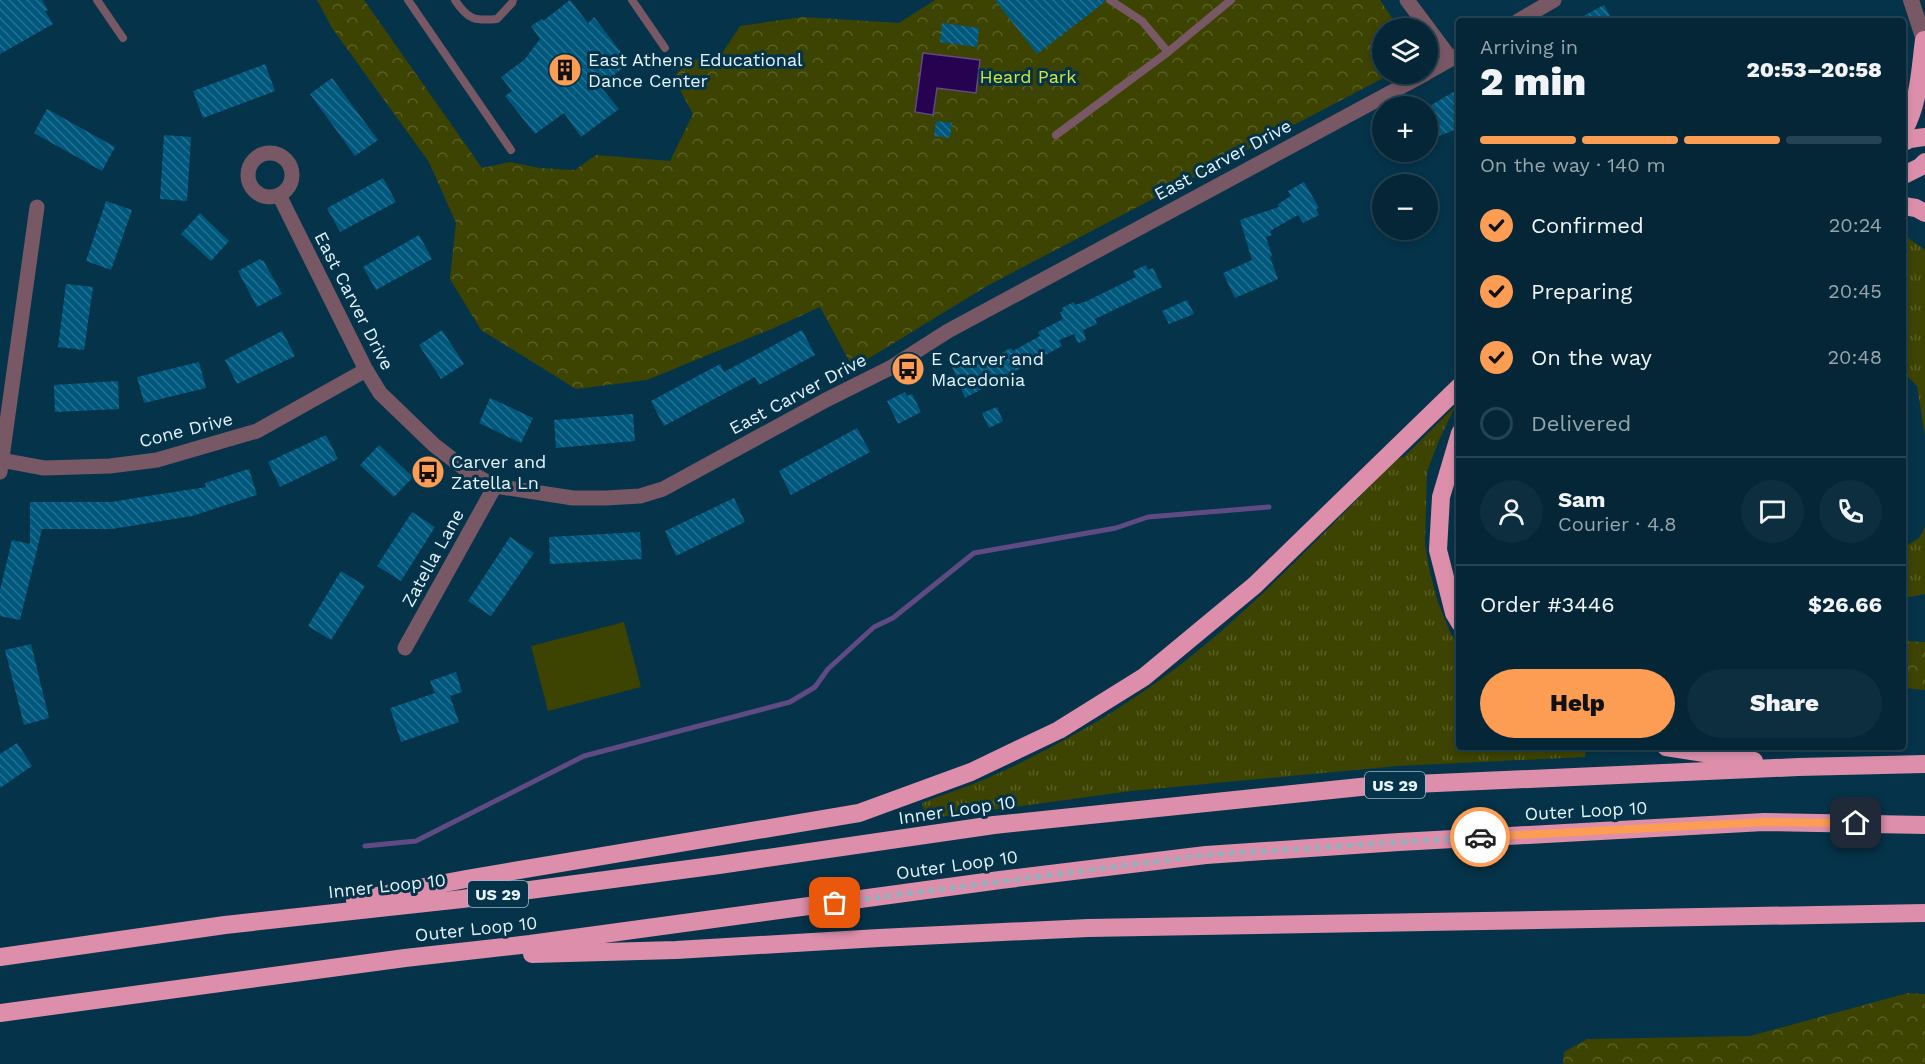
<!DOCTYPE html>
<meta charset="utf-8">
<style>
body{margin:0;font-family:"Work Sans",sans-serif;background:#0d2e3f;color:#f1f3f6;height:100vh;display:flex;flex-direction:column;font-size:22px;white-space:nowrap}
*{box-sizing:border-box;margin:0}
p{font-size:20px;color:#97a5ad}
.icon{flex:none;width:33px;height:33px;fill:none;stroke:currentColor;stroke-width:2;stroke-linecap:round;stroke-linejoin:round}
.map{position:relative;flex:1;overflow:hidden}
.details{position:absolute;left:1456px;top:18px;width:450px;height:732px;display:flex;flex-direction:column;background:#042637;border-radius:6px;box-shadow:0 3px 9px #0003,0 0 0 2px #254352}
.details>*{flex:none}
.tools{position:absolute;left:1372px;top:18px;display:grid;gap:12px}
.tools a{display:grid;place-items:center;width:66px;height:66px;border-radius:50%;background:#042637;box-shadow:0 3px 9px #0003,0 0 0 2px #254352;font-size:30px}
.pin{position:absolute;display:grid;place-items:center;width:51px;height:51px;color:#fff;margin:-26px;border-radius:12px;box-shadow:0 3px 9px #0006}
.courier{position:absolute;display:grid;place-items:center;width:60px;height:60px;margin:-30px;border:4px solid #fd9d54;border-radius:50%;background:#fff;color:#222;box-shadow:0 2px 8px #0007}
.head em{font-style:normal;font-weight:800}
.head div{display:flex;flex-direction:column-reverse}
.head{display:flex;align-items:center;justify-content:space-between;height:102px;padding:0 24px}
h1{font-size:39px;font-weight:800;line-height:45px}
.bar{display:grid;grid-template-columns:repeat(4,1fr);gap:9px 6px;align-content:center;height:72px;padding:0 24px}
.bar i{height:8px;border-radius:4px;background:#254352}
.bar .current{background:#fd9d54}
.bar p{grid-column:span 4}
.line{display:flex;align-items:center;gap:15px;padding:0 24px;border-top:2px solid #254352}
.line div{flex:1}
.round{display:grid;place-items:center;flex:none;width:63px;height:63px;border-radius:32px;background:#0d2e3f}
ol{padding:0 24px;list-style:none}
li{display:flex;align-items:center;gap:18px;height:66px}
li p{margin-inline-start:auto}
li .icon{padding:6px;border-radius:50%;background:#fd9d54;color:#111;stroke-width:4}
li:last-child{color:#97a5ad}
li i{width:33px;height:33px;border:3px solid #254352;border-radius:50%}
.primary-button{display:flex;gap:12px;margin-top:auto;padding:12px 24px}
.primary-button a{flex:1;height:69px;border-radius:36px;background:#fd9d54;color:#111;font-size:24px;font-weight:800;line-height:69px;text-align:center}
.primary-button a+a{background:#0d2e3f;color:#f1f3f6}
.map>svg:first-child{display:block}
.grass{fill:url(#grass-tufts)}
.forest{fill:url(#forest-crowns)}
.pitch{fill:#3d4300}
.water{fill:#260250;stroke:#5f4a84;stroke-width:1.5}
.lines{fill:none;stroke-linecap:round;stroke-linejoin:round}
.stream{stroke:#5f4a84;stroke-width:5}
.building{fill:url(#building-back-hatch)}
.service{stroke:#785864;stroke-width:8}
.minor{stroke:#785864;stroke-width:15}
.tertiary{stroke:#785864;stroke-width:16}
.motorway{stroke:#dc8eab;stroke-width:18}
.done{stroke:#96b0bd;stroke-width:6;stroke-dasharray:0 10.8}
.route{stroke:#fd9d54;stroke-width:8}
.labels{text-anchor:middle;stroke-width:6;stroke-linejoin:round;paint-order:stroke}
.shield{fill:#053349;stroke:#a1b9c6;stroke-width:1.5}
.shield-label{font-size:16px;font-weight:bold;fill:#e4f3fc}
.poi-label{font-size:18px;fill:#e4f3fc;stroke:#053349;text-anchor:start}
.park-label{font-size:18px;fill:#d4e638;stroke:#053349}
.street-label{font-size:18px;fill:#e4f3fc;stroke:#053349}
</style>
<div class="map">
<svg width="1925" height="1064" viewBox="0 0 1925 1064">
<defs>
<pattern id="grass-tufts" width="24" height="20" patternUnits="userSpaceOnUse" patternTransform="scale(1.5)"><rect width="24" height="20" fill="#3d4300"/><path d="M3 7l-1-3M5 7V3M7 7l1-3M15 17l-1-3M17 17v-4M19 17l1-3" fill="none" stroke="#595f26"/></pattern>
<pattern id="forest-crowns" width="20" height="18" patternUnits="userSpaceOnUse" patternTransform="scale(1.5)"><rect width="20" height="18" fill="#3d4300"/><path d="M2 6a3 3 0 1 1 6 0M12 15a3 3 0 1 1 6 0" fill="none" stroke="#595f26"/></pattern>
<pattern id="building-back-hatch" width="6" height="6" patternUnits="userSpaceOnUse" patternTransform="scale(1.5)"><rect width="6" height="6" fill="#00587d"/><path d="M-1 5l2 2M0 0l6 6M5-1l2 2" fill="none" stroke="#257090"/></pattern>
</defs>
<rect width="100%" height="100%" fill="#053349"/>
<g class="grass">
<path d="M1904,235L1925,250V436L1917,386L1906,375H1904Z"/>
<path d="M1456,405L1439,440L1427,472L1425,544L1430,573L1438,602L1450,632L1459,647L1460,747H1586L1585,757L1398,766L1131,791L925,819L922,803C944,794 968,787 990,777C1066,743 1142,698 1206,644C1274,587 1335,521 1398,458L1404,457Z"/>
<path d="M1925,527V594L1904,598V547L1919,538Z"/>
</g>
<g class="forest">
<path d="M317,0H364L482,168L510,162L540,168L575,170L596,155L670,161L693,114L673,77L691,60L719,58L740,26L803,17L899,23L935,0H1380L1399,28H1383V74H1391L987,286L853,368L820,307L774,328L647,380L576,389L481,330L450,279L456,223L429,162L332,28Z"/>
<path d="M1904,641L1925,642V690L1904,688Z"/>
<path d="M1908,993L1925,994V1064H1563L1564,1052L1587,1039L1750,1036Z"/>
</g>
<path class="pitch" d="M624,622L641,687L548,711L531,646Z"/>
<path class="water" d="M923,53L980,60L976,93L937,88L933,115L915,112Z"/>
<g class="lines">
<path class="stream" d="M365,846L416,841L584,756L790,702L815,687L828,669L874,627L893,618L974,553L1116,528L1148,517L1269,507"/>
</g>
<g class="building">
<path d="M0,0H42L48,10L45,11L53,24L0,54Z"/>
<path d="M570,0L588,23L594,17L629,63L600,86L619,109L581,137L564,113L535,134L505,96L512,91L501,77L524,60L540,39L531,26L542,19L543,21Z"/>
<path d="M995,0H1104L1105,2L1037,54Z"/>
<path d="M1604,5L1613,21H1574Z"/>
<path d="M942,23L979,28L977,47L940,42Z"/>
<path d="M265,64L275,91L203,118L193,91Z"/>
<path d="M332,78L378,140L355,156L310,94Z"/>
<path d="M1460,88V128L1428,140V107Z"/>
<path d="M47,109L115,147L102,171L34,133Z"/>
<path d="M936,121L952,123L950,138L934,136Z"/>
<path d="M164,135L191,137L187,201L160,199Z"/>
<path d="M383,178L396,202L340,232L327,208Z"/>
<path d="M1304,182L1319,208L1316,209L1319,215L1303,223L1298,215L1270,231L1272,235L1266,237L1272,256L1270,257L1278,279L1235,298L1223,273L1252,260L1240,220L1279,207L1278,204L1291,196L1288,191Z"/>
<path d="M106,201L132,210L111,270L86,261Z"/>
<path d="M200,213L229,241L211,261L181,234Z"/>
<path d="M419,235L432,259L376,290L363,267Z"/>
<path d="M260,259L261,261L263,260L282,294L257,307L238,271Z"/>
<path d="M1146,265L1148,270L1153,268L1162,287L1095,319L1097,324L1083,330L1086,340L1078,343L1074,334L1059,340L1062,346L965,398L951,364L979,352L986,361L1011,348L1013,351L1040,336L1038,332L1063,319L1060,312L1063,311L1062,308L1074,302L1075,305L1087,301L1136,277L1133,271Z"/>
<path d="M66,284L93,287L84,350L58,347Z"/>
<path d="M1187,300L1194,314L1169,324L1162,311Z"/>
<path d="M442,330L464,364L441,379L419,345Z"/>
<path d="M802,330L815,355L759,385L755,377L664,426L651,401L720,364L724,372Z"/>
<path d="M282,331L295,356L237,384L225,360Z"/>
<path d="M199,362L206,388L144,403L137,377Z"/>
<path d="M118,381L119,409L55,412L54,385Z"/>
<path d="M905,392L907,396L912,394L921,412L898,424L887,401Z"/>
<path d="M490,398L533,418L521,443L479,423Z"/>
<path d="M997,407L1003,421L989,428L982,413Z"/>
<path d="M633,414L635,441L556,448L554,420Z"/>
<path d="M857,428L870,452L791,495L779,471Z"/>
<path d="M326,435L338,459L280,487L268,462Z"/>
<path d="M379,445L413,477L394,497L360,465Z"/>
<path d="M249,469L257,495L192,516L112,529H42L20,620L0,616V590L12,540L30,544V502H112L129,499L206,487L205,483Z"/>
<path d="M734,498L745,522L676,556L665,531Z"/>
<path d="M412,512L435,527L401,581L377,566Z"/>
<path d="M640,532L642,559L550,564L549,537Z"/>
<path d="M510,537L534,553L491,616L468,601Z"/>
<path d="M341,571L365,586L331,640L308,626Z"/>
<path d="M31,644L49,718L24,725L5,650Z"/>
<path d="M456,672L462,692L450,696L459,722L401,742L390,708L435,693L430,681Z"/>
<path d="M17,743L32,766L0,788V754Z"/>
</g>
<g class="lines">
<g class="service">
<path d="M97,0L123,38"/>
<path d="M408,0L511,150"/>
<path d="M455,0C468,20 475,21 497,19L512,3L513,0"/>
<path d="M632,0L665,48"/>
<path d="M1110,0L1142,21L1168,52"/>
<path d="M1056,135L1168,52L1231,0"/>
</g>
<g class="minor">
<path d="M1407,0L1451,59"/>
<path d="M1518,21L1554,0"/>
<path d="M1428,72L1460,54"/>
<circle cx="270" cy="175" r="22"/>
<path d="M279,195L366,370L380,393L434,445L469,472L495,486L573,498H606L640,496L663,489L826,400L890,368L948,331L1425,74"/>
<path d="M0,460L44,468L110,466L157,460L257,431L366,370"/>
<path d="M0,472L37,207"/>
<path d="M405,648L495,486"/>
</g>
<path class="tertiary" d="M1911,0L1925,43"/>
<g class="motorway">
<path d="M1904,130C1919,103 1920,70 1924,40"/>
<path d="M1904,142L1910,139L1925,137"/>
<path d="M1904,175L1920,167L1925,162"/>
<path d="M1904,206L1916,208L1925,213"/>
<path d="M1460,433L1441,497L1438,550L1454,613L1460,623"/>
<path d="M1666,747L1754,761"/>
<path d="M355,900L466,879L859,813L971,772L1059,730L1144,677L1255,585L1460,386"/>
<path d="M532,954L676,950L879,938L1088,928L1925,913"/>
<path d="M0,957L225,925L462,899L719,865L994,825L1370,786L1798,767L1925,764"/>
<path d="M0,1013L405,958L530,944L1000,880L1206,855L1399,842L1764,822L1925,825"/>
</g>
</g>
<g class="lines">
<path class="done" d="M835,903L1206,855L1480,837"/>
<path class="route" d="M1480,837L1764,822L1856,823"/>
</g>
<defs>
<g id="building-disc" transform="scale(1.725)"><circle r="9.5" fill="#fd9d54" stroke="#053349"/><path d="M-4-6H4V6H1V3H-1V6H-4ZM-2.5-4.3h1.7v1.8h-1.7ZM.8-4.3h1.7v1.8H.8ZM-2.5-1h1.7V.8h-1.7ZM.8-1h1.7V.8H.8Z" fill="#111"/></g>
<g id="bus-disc" transform="scale(1.725)"><circle r="9.5" fill="#fd9d54" stroke="#053349"/><path d="M-5-6H5V4H4V6H2V4H-2V6H-4V4H-5ZM-3.5-4V0h7V-4ZM-3.5 1.2v1.5H-2V1.2ZM2 1.2v1.5H3.5V1.2Z" fill="#111"/></g>
</defs>
<g fill-rule="evenodd">
<use href="#building-disc" x="565" y="70"/>
<use href="#bus-disc" x="908" y="369"/>
<use href="#bus-disc" x="428" y="472"/>
</g>
<g class="labels">
<g class="shield">
<rect x="1365" y="772" width="60" height="26" rx="4.5"/>
<rect x="468" y="881" width="60" height="26" rx="4.5"/>
</g>
<g class="shield-label">
<text x="1395" y="791">US 29</text>
<text x="498" y="900">US 29</text>
</g>
<g class="poi-label">
<text x="588" y="66">East Athens Educational<tspan x="588" dy="21">Dance Center</tspan></text>
<text x="931" y="365">E Carver and<tspan x="931" dy="21">Macedonia</tspan></text>
<text x="451" y="468">Carver and<tspan x="451" dy="21">Zatella Ln</tspan></text>
</g>
<g class="park-label">
<text x="1028" y="83">Heard Park</text>
</g>
<g class="street-label">
<text transform="translate(1223 160) rotate(-28)" y="6">East Carver Drive</text>
<text transform="translate(354 301) rotate(63)" y="6">East Carver Drive</text>
<text transform="translate(798 394) rotate(-28)" y="6">East Carver Drive</text>
<text transform="translate(186 430) rotate(-14)" y="6">Cone Drive</text>
<text transform="translate(433 558) rotate(-61)" y="6">Zatella Lane</text>
<text transform="translate(957 810) rotate(-8)" y="6">Inner Loop 10</text>
<text transform="translate(1586 811) rotate(-3)" y="6">Outer Loop 10</text>
<text transform="translate(957 865) rotate(-8)" y="6">Outer Loop 10</text>
<text transform="translate(387 886) rotate(-6)" y="6">Inner Loop 10</text>
<text transform="translate(476 929) rotate(-6)" y="6">Outer Loop 10</text>
</g>
</g>
</svg>
<div class="tools">
<a><svg class="icon" aria-label="layers" viewBox="0 0 24 24"><path d="M12 4l9 5-9 5-9-5zM3 14l9 5 9-5"/></svg></a>
<a>+</a>
<a>−</a>
</div>
<div class="pin" style="left:835px;top:903px;background:#ea580c"><svg class="icon" aria-label="bag" viewBox="0 0 24 24"><path d="M5 8h14l-1 12H6zM9 8a3 3 0 0 1 6 0"/></svg></div>
<div class="pin" style="left:1856px;top:823px;background:#1f2937"><svg class="icon" aria-label="home" viewBox="0 0 24 24"><path d="M3 11l9-7 9 7M6 9v11h12V9"/></svg></div>
<div class="courier" style="left:1480px;top:837px"><svg class="icon" aria-label="car" viewBox="0 0 24 24"><path d="M5 17H2v-5l4-1 3-4h7l3 4 3 1v5h-3M9 17h6M6 11h13"/><circle cx="7" cy="17" r="2"/><circle cx="17" cy="17" r="2"/></svg></div>
<section class="details">
<div class="head"><div><h1>2 min</h1><p>Arriving in</p></div><em>20:53–20:58</em></div>
<div class="bar"><i class="current"></i><i class="current"></i><i class="current"></i><i></i><p>On the way · 140 m</p></div>
<ol>
<li><svg class="icon" aria-label="check" viewBox="0 0 24 24"><path d="M5 12l5 5 9-10"/></svg>Confirmed<p>20:24</p></li>
<li><svg class="icon" aria-label="check" viewBox="0 0 24 24"><path d="M5 12l5 5 9-10"/></svg>Preparing<p>20:45</p></li>
<li><svg class="icon" aria-label="check" viewBox="0 0 24 24"><path d="M5 12l5 5 9-10"/></svg>On the way<p>20:48</p></li>
<li><i></i>Delivered</li>
</ol>
<div class="line" style="height:108px"><a class="round"><svg class="icon" aria-label="person" viewBox="0 0 24 24"><circle cx="12" cy="8" r="4"/><path d="M4 21q1-7 8-7t8 7"/></svg></a><div><b>Sam</b><p>Courier · 4.8</p></div><a class="round"><svg class="icon" aria-label="chat" viewBox="0 0 24 24"><path d="M4 5h16v11H9l-5 4z"/></svg></a><a class="round"><svg class="icon" aria-label="phone" viewBox="0 0 24 24"><path d="M5 4h4l2 5-3 2q2 4 5 5l2-3 5 2v4C11 20 4 13 5 4z"/></svg></a></div>
<div class="line" style="height:78px"><div>Order #3446</div><b>$26.66</b></div>
<div class="primary-button"><a>Help</a><a>Share</a></div>
</section>
</div>
